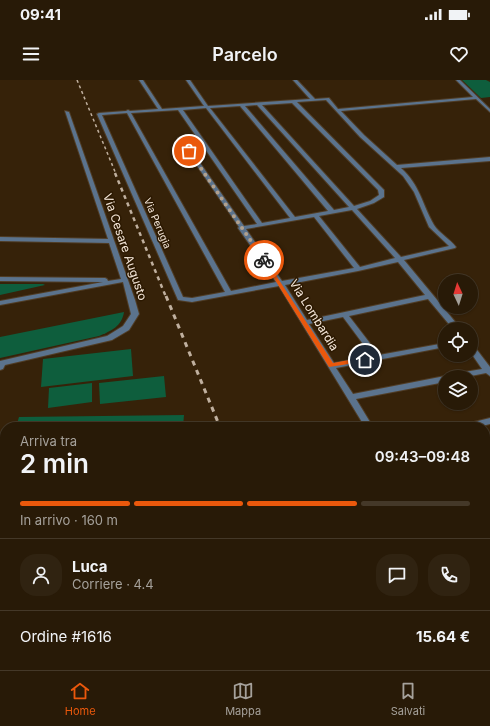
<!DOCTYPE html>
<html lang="it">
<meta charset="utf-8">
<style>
body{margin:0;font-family:Inter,sans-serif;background:#302311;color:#f1f3f6;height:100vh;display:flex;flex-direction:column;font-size:15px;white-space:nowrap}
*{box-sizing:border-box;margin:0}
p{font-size:13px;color:#a5a19b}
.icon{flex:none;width:22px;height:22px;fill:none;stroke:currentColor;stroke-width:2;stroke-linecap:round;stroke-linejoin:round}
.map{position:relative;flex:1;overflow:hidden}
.side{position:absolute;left:0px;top:342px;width:490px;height:248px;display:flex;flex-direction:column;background:#281a07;border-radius:16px 16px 0 0;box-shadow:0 1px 3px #0004,0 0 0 1px #443828}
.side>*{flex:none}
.needle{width:26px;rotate:356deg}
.tools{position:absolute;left:438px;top:194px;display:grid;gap:8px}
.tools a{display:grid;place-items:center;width:40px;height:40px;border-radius:50%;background:#281a07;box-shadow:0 1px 3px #0004,0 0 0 1px #443828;font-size:20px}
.pin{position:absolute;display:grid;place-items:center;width:34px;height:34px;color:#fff;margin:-17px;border:2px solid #fff;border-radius:50%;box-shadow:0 1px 4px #0007}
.courier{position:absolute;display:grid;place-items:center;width:40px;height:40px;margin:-20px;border:3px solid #ea580c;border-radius:50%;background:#fff;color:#222;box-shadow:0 1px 5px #0007}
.overview em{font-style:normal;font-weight:600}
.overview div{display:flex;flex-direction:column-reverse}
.overview{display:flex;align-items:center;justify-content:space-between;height:68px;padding:0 20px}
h1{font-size:26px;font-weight:600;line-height:30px}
.bar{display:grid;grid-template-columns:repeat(4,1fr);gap:6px 4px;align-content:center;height:48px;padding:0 20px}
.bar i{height:5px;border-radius:3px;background:#443828}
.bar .current{background:#ea580c}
.bar p{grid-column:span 4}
.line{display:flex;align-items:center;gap:10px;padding:0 20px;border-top:1px solid #443828}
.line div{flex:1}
.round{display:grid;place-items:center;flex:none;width:42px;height:42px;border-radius:16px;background:#302311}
.status{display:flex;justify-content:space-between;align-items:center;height:28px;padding:0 20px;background:#281a07;direction:ltr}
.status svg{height:11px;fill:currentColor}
header{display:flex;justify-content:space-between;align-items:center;height:52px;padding:0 20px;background:#281a07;font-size:18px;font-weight:600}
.tab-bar{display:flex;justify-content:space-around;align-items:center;height:56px;border-top:1px solid #443828;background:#281a07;font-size:11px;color:#a5a19b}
.tab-bar a{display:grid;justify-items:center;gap:2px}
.tab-bar .current{color:#ea580c}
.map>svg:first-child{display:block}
.green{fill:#0e5e3d}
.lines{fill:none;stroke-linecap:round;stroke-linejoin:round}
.street-casing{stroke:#503d26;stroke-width:2}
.street{fill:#5b738d;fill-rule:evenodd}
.rail-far3{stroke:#c0b09f;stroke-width:1.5;stroke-dasharray:3 3;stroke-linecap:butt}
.rail-far2{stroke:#c0b09f;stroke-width:2.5;stroke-dasharray:4 4;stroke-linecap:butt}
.rail-far1{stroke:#c0b09f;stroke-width:3;stroke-dasharray:5 5;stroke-linecap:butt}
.rail{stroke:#c0b09f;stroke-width:4;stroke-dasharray:6 6;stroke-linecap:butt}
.route{fill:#ea580c}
.done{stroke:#b1a18f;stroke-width:4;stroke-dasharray:0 7.2}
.labels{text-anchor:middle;stroke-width:3;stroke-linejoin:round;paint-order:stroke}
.far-street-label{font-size:10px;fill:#f3e5d7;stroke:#2c1901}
.street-label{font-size:12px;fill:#f3e5d7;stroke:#2c1901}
</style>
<div class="status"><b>09:41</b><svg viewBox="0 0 49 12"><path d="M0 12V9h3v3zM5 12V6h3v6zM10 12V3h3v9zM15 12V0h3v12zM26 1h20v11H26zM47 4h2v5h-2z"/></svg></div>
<header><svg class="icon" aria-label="menu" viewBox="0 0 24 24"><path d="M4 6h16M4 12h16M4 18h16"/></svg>Parcelo<svg class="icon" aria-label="heart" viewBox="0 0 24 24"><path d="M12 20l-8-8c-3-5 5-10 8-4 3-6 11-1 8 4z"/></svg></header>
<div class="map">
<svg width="490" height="590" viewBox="0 0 490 590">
<rect width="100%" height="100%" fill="#362209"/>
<g class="green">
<path d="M462,0H486L490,2V17L481,18Z"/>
<path d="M0,204H43L45,205L0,215Z"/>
<path d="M124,232C122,246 111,251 99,256L0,278V257Z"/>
<path d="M131,269L133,296L41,307L43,279Z"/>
<path d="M164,296L166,317L100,324L99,303Z"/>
<path d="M92,303V322L48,328L49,308Z"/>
<path d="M184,335L183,347H16L19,337Z"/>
</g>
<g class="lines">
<g class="street-casing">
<g id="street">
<path d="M139,0H143L162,29L204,26L186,0H190L208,26L310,19L293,0H297L315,19L329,18L338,29L473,17L456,0H460L490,29V32L476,19L341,31L364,55L397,85L490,77V81L401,88C420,105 422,124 434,145C439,153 450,159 456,167L455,168L404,180L433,215L461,249H453L428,219L349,236L379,275L445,263V267L336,288L353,314L445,296L447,297H445V302L356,319L373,347H365L279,206L192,222L178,220L97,34L99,33L126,31L128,30L130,31L158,29ZM326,20L360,57L403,96L414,112L429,147L449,166L401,177L357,129L374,123L384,117V110L297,22ZM292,23L378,110L379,115L370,121L354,126L262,25ZM257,25L349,127L334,130L245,26ZM240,26L328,131L295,137L210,28ZM206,28L290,138L262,143L183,30ZM178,30L257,144L244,146L182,57L178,58L239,147L238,148L276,202L231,211L131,33ZM127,33L225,212L192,218L183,217L102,35ZM352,130L395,178L360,187L319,136ZM314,137L354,188L282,201L246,149ZM398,182L425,215L307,240L285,205L358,191ZM343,237L372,276L334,283L309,244Z"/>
<path d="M65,31L69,32L135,220L139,234L129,250L112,260L5,285L3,289L0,290V281L107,256L123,246L131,234L123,202L0,225V221L103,202L0,201V197L105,198L107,199L108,201L121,199L109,163L0,161V157L108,159Z"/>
<path d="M471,266H474L490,287V296L486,293L466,297H449L453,294L482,289L471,273Z"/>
<path d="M490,338V344L478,347H461L462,345Z"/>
<rect x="0" y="440" width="5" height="8"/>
<path d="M485,462L489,463L490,466V486L486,484L485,482Z"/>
<path d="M0,578H5V585H11L9,588L0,590Z"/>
<path d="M275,585H289L292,590H278Z"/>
</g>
</g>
<use href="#street" class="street"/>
<path class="rail-far3" d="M77,0L116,94"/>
<path class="rail-far2" d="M115,93L166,217"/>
<path class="rail-far1" d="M166,216L220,347"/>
<path class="rail" d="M318,585L320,590"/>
</g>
<path class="route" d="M262,179L266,180L333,283L365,277L368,278V281L329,287Z"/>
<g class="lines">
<path class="done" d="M189,71L264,180"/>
</g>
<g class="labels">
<g class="far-street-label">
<text transform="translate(158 143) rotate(67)" y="4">Via Perugia</text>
</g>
<g class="street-label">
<text transform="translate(125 167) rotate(71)" y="4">Via Cesare Augusto</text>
<text transform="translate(314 235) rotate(58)" y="4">Via Lombardia</text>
</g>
</g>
</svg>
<div class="tools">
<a><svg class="needle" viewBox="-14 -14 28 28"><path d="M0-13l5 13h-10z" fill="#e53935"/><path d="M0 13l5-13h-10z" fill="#a5a19b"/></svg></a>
<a><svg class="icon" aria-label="locate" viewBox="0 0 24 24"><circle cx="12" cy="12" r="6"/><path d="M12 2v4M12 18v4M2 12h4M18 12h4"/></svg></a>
<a><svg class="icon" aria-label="layers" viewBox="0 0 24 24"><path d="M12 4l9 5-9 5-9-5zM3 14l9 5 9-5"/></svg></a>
</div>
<div class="pin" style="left:189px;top:71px;background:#ea580c"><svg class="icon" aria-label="bag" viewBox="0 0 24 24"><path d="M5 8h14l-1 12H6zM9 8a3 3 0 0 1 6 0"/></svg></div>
<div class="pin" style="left:365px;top:280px;background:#1f2937"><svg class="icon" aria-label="home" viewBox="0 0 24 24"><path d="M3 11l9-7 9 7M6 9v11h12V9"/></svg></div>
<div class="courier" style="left:264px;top:180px"><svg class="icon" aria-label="bike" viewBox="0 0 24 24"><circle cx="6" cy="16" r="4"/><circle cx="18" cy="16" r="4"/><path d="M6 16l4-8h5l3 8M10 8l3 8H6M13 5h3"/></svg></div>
<section class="side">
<div class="overview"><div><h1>2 min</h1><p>Arriva tra</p></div><em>09:43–09:48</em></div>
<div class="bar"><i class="current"></i><i class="current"></i><i class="current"></i><i></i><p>In arrivo · 160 m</p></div>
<div class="line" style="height:72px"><a class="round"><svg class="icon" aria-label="person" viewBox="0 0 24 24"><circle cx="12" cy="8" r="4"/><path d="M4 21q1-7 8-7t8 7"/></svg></a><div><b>Luca</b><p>Corriere · 4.4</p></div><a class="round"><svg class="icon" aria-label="chat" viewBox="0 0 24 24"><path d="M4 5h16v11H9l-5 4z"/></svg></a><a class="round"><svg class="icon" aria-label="phone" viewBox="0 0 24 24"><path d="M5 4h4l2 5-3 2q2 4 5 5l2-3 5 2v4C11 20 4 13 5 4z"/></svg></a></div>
<div class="line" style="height:52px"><div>Ordine #1616</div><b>15.64 €</b></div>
</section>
</div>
<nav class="tab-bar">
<a class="current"><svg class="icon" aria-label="home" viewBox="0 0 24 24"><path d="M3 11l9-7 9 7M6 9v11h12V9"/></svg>Home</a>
<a><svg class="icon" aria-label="map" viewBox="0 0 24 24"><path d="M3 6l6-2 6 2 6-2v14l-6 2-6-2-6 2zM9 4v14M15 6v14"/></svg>Mappa</a>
<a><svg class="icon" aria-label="saved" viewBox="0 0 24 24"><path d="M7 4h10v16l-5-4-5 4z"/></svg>Salvati</a>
</nav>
